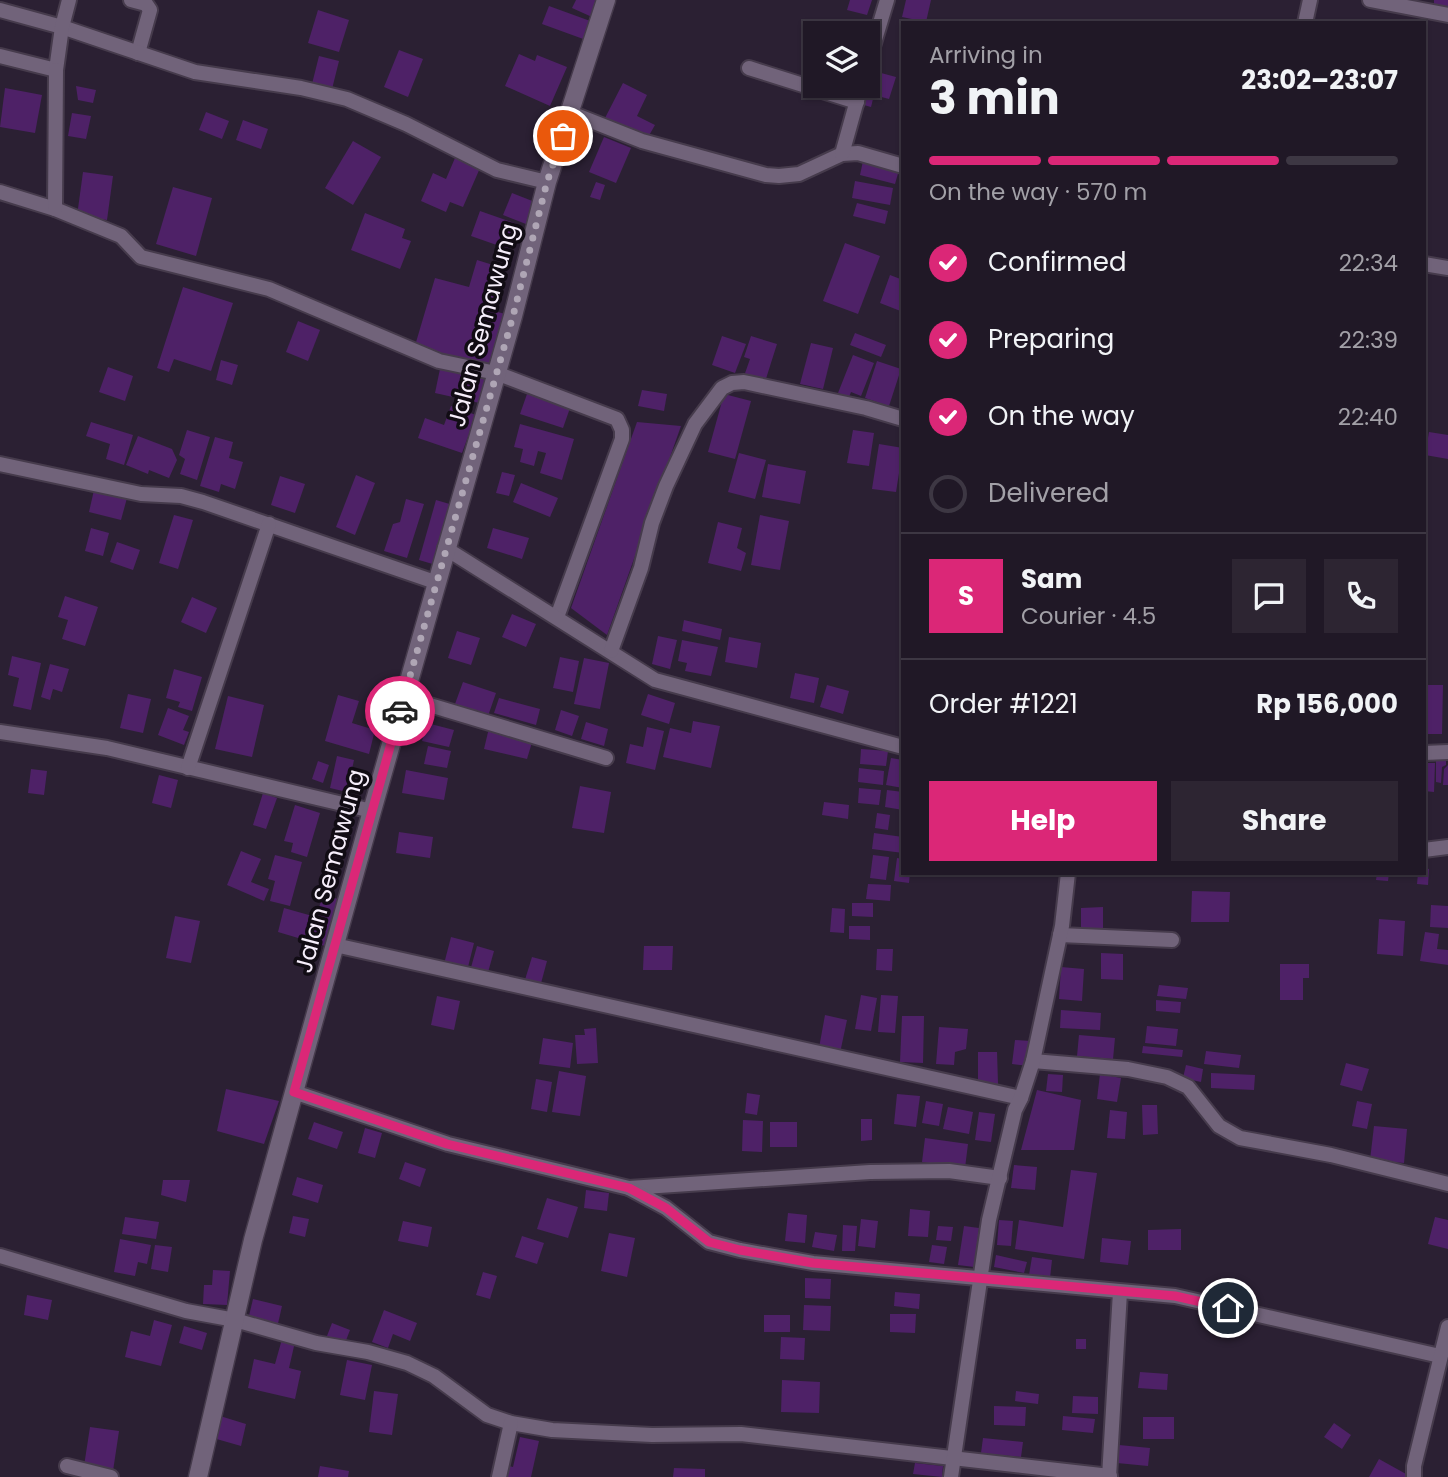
<!DOCTYPE html>
<meta charset="utf-8">
<style>
body{margin:0;font-family:Poppins,sans-serif;background:#2d2532;color:#f1f3f6;height:100vh;display:flex;flex-direction:column;font-size:26px;white-space:nowrap}
*{box-sizing:border-box;margin:0}
p{font-size:23px;color:#a2a0a7}
.icon{flex:none;width:38px;height:38px;fill:none;stroke:currentColor;stroke-width:2;stroke-linecap:round;stroke-linejoin:round}
.map{position:relative;flex:1;overflow:hidden}
.sheet{position:absolute;left:901px;top:21px;width:525px;height:854px;display:flex;flex-direction:column;background:#201826;border-radius:0px;box-shadow:0 2px 5px #0004,0 0 0 2px #3d3743}
.sheet>*{flex:none}
.fabs{position:absolute;left:803px;top:21px;display:grid;gap:14px}
.fabs a{display:grid;place-items:center;width:77px;height:77px;border-radius:0px;background:#201826;box-shadow:0 2px 5px #0004,0 0 0 2px #3d3743;font-size:35px}
.pin{position:absolute;display:grid;place-items:center;width:60px;height:60px;color:#fff;margin:-30px;border:4px solid #fff;border-radius:50%;box-shadow:0 2px 7px #0007}
.courier{position:absolute;display:grid;place-items:center;width:70px;height:70px;margin:-35px;border:5px solid #db2777;border-radius:50%;background:#fff;color:#222;box-shadow:0 2px 9px #0007}
.headline em{font-style:normal;font-weight:700}
.headline div{display:flex;flex-direction:column-reverse}
.headline{display:flex;align-items:center;justify-content:space-between;height:119px;padding:0 28px}
h1{font-size:46px;font-weight:700;line-height:52px}
.bar{display:grid;grid-template-columns:repeat(4,1fr);gap:10px 7px;align-content:center;height:84px;padding:0 28px}
.bar i{height:9px;border-radius:5px;background:#3d3743}
.bar .active{background:#db2777}
.bar p{grid-column:span 4}
.line{display:flex;align-items:center;gap:18px;padding:0 28px;border-top:2px solid #3d3743}
.line div{flex:1}
.round{display:grid;place-items:center;flex:none;width:74px;height:74px;border-radius:0px;background:#2d2532}
ol{padding:0 28px;list-style:none}
li{display:flex;align-items:center;gap:21px;height:77px}
li p{margin-inline-start:auto}
li .icon{padding:7px;border-radius:50%;background:#db2777;color:#fff;stroke-width:4}
li:last-child{color:#a2a0a7}
li i{width:38px;height:38px;border:4px solid #3d3743;border-radius:50%}
.button{display:flex;gap:14px;margin-top:auto;padding:14px 28px}
.button a{flex:1;height:80px;border-radius:0px;background:#db2777;color:#fff;font-size:28px;font-weight:700;line-height:80px;text-align:center}
.button a+a{background:#2d2532;color:#f1f3f6}
.map>svg:first-child{display:block}
.building{fill:#4e2167}
.lines{fill:none;stroke-linecap:round;stroke-linejoin:round}
.minor-casing{stroke:#463b4c;stroke-width:18}
.tertiary-casing{stroke:#463b4c;stroke-width:21}
.minor{stroke:#71637a;stroke-width:14}
.tertiary{stroke:#71637a;stroke-width:18}
.done{stroke:#afa6b5;stroke-width:7;stroke-dasharray:0 12.6}
.route{stroke:#db2777;stroke-width:9}
.labels{text-anchor:middle;stroke-width:7;stroke-linejoin:round;paint-order:stroke}
.street-label{font-size:24px;fill:#f6eefb;stroke:#110c14}
</style>
<div class="map">
<svg width="1448" height="1477" viewBox="0 0 1448 1477">
<rect width="100%" height="100%" fill="#2b2033"/>
<g class="building">
<path d="M576,0H599L592,17L572,8Z"/>
<path d="M850,0H872L867,15L847,10Z"/>
<path d="M906,0H931L926,22L902,17Z"/>
<rect x="1434" y="0" width="14" height="7"/>
<path d="M549,6L593,22L586,40L542,24Z"/>
<path d="M318,10L349,20L339,52L308,43Z"/>
<path d="M399,50L423,59L408,97L384,87Z"/>
<path d="M519,54L535,61L537,55L567,67L550,106L505,86Z"/>
<path d="M319,56L339,61L332,89L312,84Z"/>
<path d="M870,70L896,77L889,99L874,95L871,107L860,104L865,86H868Z"/>
<path d="M623,83L647,95L637,116L655,125L647,139L605,118Z"/>
<path d="M76,86L96,90L93,103L78,100Z"/>
<path d="M5,88L42,95L35,133L0,127Z"/>
<path d="M206,112L229,121L222,139L199,130Z"/>
<path d="M72,113L91,116L86,139L68,136Z"/>
<path d="M243,120L268,129L261,149L236,140Z"/>
<path d="M604,137L631,148L616,183L589,172Z"/>
<path d="M353,141L381,157L353,205L325,188Z"/>
<path d="M455,158L480,168L463,207L450,202L446,212L421,201L433,173L446,179Z"/>
<path d="M863,161L899,170L895,184L860,175Z"/>
<path d="M83,172L113,176L107,220L77,216Z"/>
<path d="M855,181L893,188L890,205L852,198Z"/>
<path d="M596,182L605,185L600,200L590,197Z"/>
<path d="M173,187L212,198L196,256L156,244Z"/>
<path d="M512,193L540,204L531,226L503,215Z"/>
<path d="M857,203L888,211L885,224L853,216Z"/>
<path d="M480,211L517,224L508,249L471,236Z"/>
<path d="M365,213L405,229L402,238L411,241L400,269L351,250Z"/>
<path d="M845,243L880,256L858,314L823,301Z"/>
<path d="M477,260L506,269L494,311L509,315L492,371L414,349L435,278L469,287Z"/>
<path d="M890,275L903,280V312L880,303Z"/>
<path d="M183,287L233,303L211,371L174,359L169,372L157,368Z"/>
<path d="M298,321L320,330L308,361L286,352Z"/>
<path d="M855,333L886,345L881,357L850,345Z"/>
<path d="M722,336L746,344L735,373L712,365Z"/>
<path d="M751,336L777,344L764,385L743,379L750,359L744,357Z"/>
<path d="M811,343L833,348L823,389L800,384Z"/>
<path d="M853,355L874,363L861,396L851,392L849,397L838,393Z"/>
<path d="M221,360L238,365L232,385L216,380Z"/>
<path d="M877,361L901,369L889,406L865,398Z"/>
<path d="M441,364L490,376L484,404L435,393Z"/>
<path d="M108,367L133,376L125,401L99,392Z"/>
<path d="M642,390L667,394L664,411L638,406Z"/>
<path d="M527,394L570,408L563,428L520,414Z"/>
<path d="M724,394L751,401L735,459L708,452Z"/>
<path d="M451,406L476,415L462,453L418,438L425,418L444,425Z"/>
<path d="M91,422L133,435L124,465L106,459L110,444L86,436Z"/>
<path d="M637,422L681,426L607,635L571,608Z"/>
<path d="M520,424L574,439L562,480L540,473L546,453L538,451L534,466L520,462L523,449L514,447Z"/>
<path d="M187,430L210,437L197,480L180,474L185,459L179,455Z"/>
<path d="M853,430L874,433L869,466L847,463Z"/>
<path d="M1429,432L1448,435V459L1425,455Z"/>
<path d="M138,436L172,449L177,460L169,478L149,470L148,474L126,465Z"/>
<path d="M215,437L233,442L229,458L243,462L235,489L221,484L219,492L200,486Z"/>
<path d="M879,444L903,448L896,492L872,489Z"/>
<path d="M739,453L766,460L755,499L728,492Z"/>
<path d="M768,464L806,471L800,504L762,497Z"/>
<path d="M502,472L515,475L509,496L496,493Z"/>
<path d="M356,475L375,483L355,535L336,527Z"/>
<path d="M280,476L305,484L295,513L271,505Z"/>
<path d="M521,483L558,498L550,517L513,502Z"/>
<path d="M94,490L127,498L121,520L89,512Z"/>
<path d="M406,499L424,504L407,558L384,551L393,524L400,522Z"/>
<path d="M436,500L453,505L436,565L419,560Z"/>
<path d="M174,515L193,520L178,569L159,563Z"/>
<path d="M760,515L789,521L780,570L751,565Z"/>
<path d="M718,522L742,528L737,548L746,553L741,571L708,563Z"/>
<path d="M91,528L109,533L103,556L85,551Z"/>
<path d="M493,528L529,538L522,559L487,548Z"/>
<path d="M117,542L140,550L133,570L110,562Z"/>
<path d="M65,596L98,607L85,646L62,639L68,620L58,617Z"/>
<path d="M192,597L217,608L206,633L181,622Z"/>
<path d="M512,614L536,624L526,647L502,637Z"/>
<path d="M684,620L722,629L720,640L682,631Z"/>
<path d="M457,631L480,638L471,665L448,658Z"/>
<path d="M658,636L677,640L670,669L652,664Z"/>
<path d="M729,637L761,643L757,668L725,662Z"/>
<path d="M682,640L718,647L711,676L685,671L687,663L678,661Z"/>
<path d="M12,656L41,663L31,710L13,706L19,678L8,675Z"/>
<path d="M560,657L579,661L573,692L553,688Z"/>
<path d="M584,658L609,663L600,709L574,704Z"/>
<path d="M50,664L69,669L62,692L53,689L50,700L41,697Z"/>
<path d="M174,669L202,677L192,711L178,707L180,702L166,698Z"/>
<path d="M795,673L819,678L814,703L790,698Z"/>
<path d="M463,682L496,693L488,716L455,704Z"/>
<path d="M827,685L849,691L843,714L820,707Z"/>
<path d="M1424,685H1443L1442,734H1424Z"/>
<path d="M128,694L151,699L143,733L120,728Z"/>
<path d="M648,694L675,703L669,724L641,715Z"/>
<path d="M338,695L359,701L352,723L375,730L369,754L325,741Z"/>
<path d="M228,696L264,705L252,757L215,749Z"/>
<path d="M499,698L540,709L536,725L494,713Z"/>
<path d="M168,708L189,716L183,730L189,732L184,745L158,735Z"/>
<path d="M561,710L579,716L572,736L555,730Z"/>
<path d="M693,721L720,726L711,768L663,757L670,728L691,733Z"/>
<path d="M586,722L608,729L604,746L581,739Z"/>
<path d="M427,723L454,730L449,747L422,741Z"/>
<path d="M647,727L664,731L655,770L626,763L630,744L643,747Z"/>
<path d="M489,728L533,739L527,759L484,749Z"/>
<path d="M428,746L451,751L447,768L424,764Z"/>
<path d="M861,749L888,751L886,766L860,764Z"/>
<path d="M337,756L354,760L347,792L330,788Z"/>
<path d="M891,758L903,760V788L886,785Z"/>
<path d="M318,761L329,765L323,783L312,779Z"/>
<path d="M1436,761H1446V765L1442,767L1441,783L1436,782Z"/>
<path d="M1424,763H1435L1434,792L1424,791Z"/>
<path d="M1448,765V785H1443L1444,769Z"/>
<path d="M859,768L884,771L883,785L858,782Z"/>
<path d="M31,769L47,771L44,795L28,793Z"/>
<path d="M406,770L448,778L444,800L402,793Z"/>
<path d="M159,775L178,780L171,808L152,803Z"/>
<path d="M580,786L611,792L604,833L572,828Z"/>
<path d="M859,788L881,790L879,805L858,803Z"/>
<path d="M887,790L903,792V810L885,807Z"/>
<path d="M263,793L277,798L266,829L253,825Z"/>
<path d="M824,802L849,805L848,819L822,815Z"/>
<path d="M295,805L320,813L307,857L291,852L293,843L284,841Z"/>
<path d="M877,813L890,815L888,830L875,828Z"/>
<path d="M399,832L433,837L430,858L396,853Z"/>
<path d="M874,833L903,837V853L872,849Z"/>
<path d="M241,851L261,859L251,882L269,889L264,901L227,885Z"/>
<path d="M275,855L302,862L290,906L270,901L275,881L268,879Z"/>
<path d="M873,855L889,857L886,880L870,878Z"/>
<path d="M897,858L903,859V873H910L909,883L894,881Z"/>
<path d="M1424,868L1429,869L1428,885L1417,884L1418,873H1424Z"/>
<path d="M1377,873H1389L1388,881L1376,880Z"/>
<path d="M868,884L891,885L890,901L866,899Z"/>
<path d="M1192,891L1230,892L1229,922H1191Z"/>
<path d="M323,895L338,899L325,946L278,932L284,908L316,917Z"/>
<path d="M852,903H873V917L852,916Z"/>
<path d="M1431,905L1448,906V928L1430,927Z"/>
<path d="M1103,907V932H1081V908Z"/>
<path d="M832,908L845,909L844,933L830,932Z"/>
<path d="M175,916L200,921L191,963L166,958Z"/>
<path d="M1379,919L1405,921L1403,956L1377,954Z"/>
<path d="M849,926H870V940L849,939Z"/>
<path d="M1425,932L1439,934L1437,949L1448,950V965L1420,961Z"/>
<path d="M451,937L474,943L467,971L444,964Z"/>
<path d="M477,946L494,951L487,976L470,971Z"/>
<path d="M644,946H673L672,970H643Z"/>
<path d="M877,949H893L892,971L876,970Z"/>
<path d="M1101,953L1123,954V980L1101,979Z"/>
<path d="M532,957L547,961L540,987L524,983Z"/>
<path d="M1280,964H1309V978H1303V1000H1280Z"/>
<path d="M1061,967L1084,969L1082,1001L1059,999Z"/>
<path d="M1159,985L1188,988L1186,999L1157,996Z"/>
<path d="M861,995L877,998L871,1031L855,1029Z"/>
<path d="M881,995L898,996L895,1033L878,1032Z"/>
<path d="M437,996L460,1001L454,1030L431,1025Z"/>
<path d="M1156,1000L1181,1002L1180,1013L1156,1011Z"/>
<path d="M1061,1010L1101,1013L1100,1030L1060,1028Z"/>
<path d="M825,1015L847,1020L840,1053L819,1048Z"/>
<path d="M902,1016H924L923,1063L900,1062Z"/>
<path d="M1147,1026L1178,1029L1176,1046L1145,1043Z"/>
<path d="M939,1027L968,1029L966,1049L955,1052L954,1065L936,1064Z"/>
<path d="M596,1028L598,1063L577,1064L575,1035H585L584,1029Z"/>
<path d="M1079,1035L1115,1038L1113,1059L1077,1056Z"/>
<path d="M543,1038L573,1043L570,1068L539,1064Z"/>
<path d="M1015,1040L1031,1041L1028,1066L1012,1064Z"/>
<path d="M1143,1046L1183,1050L1182,1057L1142,1053Z"/>
<path d="M1206,1051L1241,1055L1239,1068L1204,1064Z"/>
<path d="M978,1052H997L998,1084H978Z"/>
<path d="M1346,1063L1369,1069L1362,1091L1340,1085Z"/>
<path d="M1186,1065L1203,1069L1201,1082L1183,1078Z"/>
<path d="M559,1071L586,1076L580,1116L552,1112Z"/>
<path d="M1211,1073L1255,1075L1254,1090L1211,1088Z"/>
<path d="M1048,1074L1063,1075L1062,1092L1046,1091Z"/>
<path d="M1100,1074L1121,1078L1117,1102L1097,1099Z"/>
<path d="M536,1079L552,1082L547,1112L531,1109Z"/>
<path d="M226,1089L279,1101L264,1144L217,1131Z"/>
<path d="M1037,1090L1081,1100L1074,1150H1021Z"/>
<path d="M747,1093L760,1095L757,1115L745,1113Z"/>
<path d="M897,1094L920,1096L916,1127L894,1124Z"/>
<path d="M926,1101L943,1104L939,1126L922,1123Z"/>
<path d="M1357,1101L1372,1104L1367,1129L1352,1126Z"/>
<path d="M1142,1105H1157L1158,1134L1143,1135Z"/>
<path d="M948,1107L973,1112L969,1134L943,1129Z"/>
<path d="M1110,1110L1127,1112L1125,1139L1107,1138Z"/>
<path d="M979,1112L995,1114L991,1142L975,1140Z"/>
<path d="M861,1119H872V1140L861,1141Z"/>
<path d="M743,1120L763,1121L762,1152L742,1151Z"/>
<path d="M314,1122L343,1132L337,1149L308,1139Z"/>
<rect x="770" y="1122" width="27" height="25"/>
<path d="M1374,1126L1407,1129L1404,1163L1370,1160Z"/>
<path d="M365,1128L382,1133L375,1158L358,1153Z"/>
<path d="M925,1138L968,1144L965,1168L922,1162Z"/>
<path d="M405,1162L426,1169L420,1187L399,1179Z"/>
<path d="M1014,1165L1037,1167L1035,1190L1011,1188Z"/>
<path d="M1071,1170L1097,1173L1084,1259L1015,1249L1019,1220L1063,1227Z"/>
<path d="M297,1177L323,1185L318,1203L292,1195Z"/>
<path d="M163,1180H190L186,1202L161,1195Z"/>
<path d="M586,1190L609,1193L607,1211L584,1208Z"/>
<path d="M547,1198L578,1207L568,1238L537,1229Z"/>
<path d="M910,1209L930,1211L928,1237L908,1236Z"/>
<path d="M788,1213L807,1215L805,1243L785,1241Z"/>
<path d="M293,1216L309,1219L305,1237L289,1233Z"/>
<path d="M125,1217L159,1222L156,1239L122,1234Z"/>
<path d="M1435,1217L1448,1220V1249L1428,1244Z"/>
<path d="M861,1219L878,1221L875,1248L858,1246Z"/>
<path d="M999,1220L1013,1221L1011,1246L997,1245Z"/>
<path d="M403,1221L432,1227L428,1247L398,1241Z"/>
<path d="M843,1225L857,1226L855,1251H842Z"/>
<path d="M938,1226L953,1227L951,1241L936,1240Z"/>
<path d="M964,1226L979,1228L974,1267L958,1265Z"/>
<path d="M1181,1229V1250H1148V1230Z"/>
<path d="M815,1232L837,1235L834,1251L812,1247Z"/>
<path d="M609,1233L635,1238L627,1277L601,1271Z"/>
<path d="M522,1236L544,1243L537,1264L515,1257Z"/>
<path d="M1102,1238L1131,1241L1128,1265L1100,1262Z"/>
<path d="M120,1239L151,1245L147,1264L138,1262L135,1276L114,1272Z"/>
<path d="M155,1245L172,1247L168,1272L151,1269Z"/>
<path d="M932,1245L947,1247L944,1264L929,1262Z"/>
<path d="M996,1255L1027,1262L1024,1273L994,1267Z"/>
<path d="M1032,1257L1052,1260L1050,1278L1029,1275Z"/>
<path d="M213,1270L230,1271L227,1305L203,1304L204,1285H212Z"/>
<path d="M483,1272L497,1276L490,1299L476,1295Z"/>
<path d="M805,1278L831,1279L830,1299L805,1298Z"/>
<path d="M895,1292L920,1294L919,1309L894,1306Z"/>
<path d="M27,1295L52,1300L48,1320L24,1315Z"/>
<path d="M253,1299L282,1306L277,1328L248,1320Z"/>
<path d="M804,1305L831,1306L830,1331L803,1330Z"/>
<path d="M384,1310L417,1323L410,1341L393,1334L388,1348L372,1342Z"/>
<path d="M890,1314H916L915,1333L890,1332Z"/>
<rect x="764" y="1315" width="26" height="17"/>
<path d="M154,1320L172,1325L161,1366L125,1357L131,1331L150,1336Z"/>
<path d="M332,1323L350,1330L345,1343L327,1336Z"/>
<path d="M184,1326L207,1333L202,1350L179,1343Z"/>
<path d="M781,1337L805,1338L804,1360L780,1359Z"/>
<path d="M282,1339L295,1342L289,1368L301,1371L295,1399L248,1388L254,1359L275,1364Z"/>
<rect x="1076" y="1339" width="10" height="10"/>
<path d="M347,1360L372,1365L365,1400L340,1395Z"/>
<path d="M1140,1372L1168,1374L1167,1390L1138,1388Z"/>
<path d="M782,1380L820,1382L819,1413L781,1412Z"/>
<path d="M374,1391L398,1394L392,1435L369,1432Z"/>
<path d="M1016,1391L1039,1394L1038,1404L1015,1401Z"/>
<path d="M1073,1396L1098,1397V1414L1072,1413Z"/>
<path d="M994,1406L1026,1407L1025,1426L994,1425Z"/>
<path d="M220,1416L246,1424L241,1446L213,1438Z"/>
<path d="M1063,1416L1095,1419L1093,1433L1062,1430Z"/>
<rect x="1143" y="1417" width="31" height="22"/>
<path d="M1334,1423L1351,1435L1342,1449L1324,1437Z"/>
<path d="M90,1427L119,1431L113,1471L84,1466Z"/>
<path d="M520,1437L539,1441L531,1477H503L505,1465L513,1467Z"/>
<path d="M983,1438L1023,1442L1021,1457L981,1453Z"/>
<path d="M1119,1445L1150,1448L1148,1466L1117,1463Z"/>
<path d="M1379,1459L1406,1474L1405,1477H1369Z"/>
<path d="M915,1463L943,1466L942,1477L913,1474Z"/>
<path d="M320,1466L349,1471L348,1477H318Z"/>
<path d="M674,1468L705,1469V1477H673Z"/>
</g>
<g class="lines">
<g class="minor-casing">
<g id="minor">
<path d="M131,0L146,4L150,10L138,53"/>
<path d="M1370,0L1448,15"/>
<path d="M0,10L62,27L195,72L301,88L347,99L406,124L497,170L547,182"/>
<path d="M1305,23L1310,0"/>
<path d="M0,56L56,70L62,27L69,0"/>
<path d="M868,63L887,0"/>
<path d="M749,68L857,102"/>
<path d="M571,113L642,141L766,175L779,176L799,174L842,154L858,153L903,166"/>
<path d="M842,154L861,86"/>
<path d="M0,192L55,209L121,236L141,257L269,289L439,361L496,373L617,419L622,430V439L557,617"/>
<path d="M55,209L56,70"/>
<path d="M1424,264L1448,268"/>
<path d="M0,464L141,494L181,496L203,502L435,582"/>
<path d="M445,548L655,680L903,747"/>
<path d="M611,651L641,568L652,523L666,486L695,424L722,388L732,383L744,382L866,408L903,419"/>
<path d="M403,697L606,758"/>
<path d="M0,732L107,748L372,811"/>
<path d="M1424,753L1448,752"/>
<path d="M188,768L269,524"/>
<path d="M1424,850L1448,847"/>
<path d="M1060,935L1172,940"/>
<path d="M335,945L1021,1098"/>
<path d="M1033,1061L1128,1069L1167,1077L1188,1087L1219,1126L1240,1138L1331,1155L1448,1184"/>
<path d="M294,1092L448,1144L629,1188L870,1172L949,1171L1000,1178"/>
<path d="M629,1188L666,1208L709,1242L740,1250L813,1263L1175,1296L1440,1356"/>
<path d="M0,1256L186,1311L235,1320L316,1343L368,1352L407,1363L434,1376L487,1415L511,1423L552,1430L652,1435L741,1434L1110,1476"/>
<path d="M67,1466L111,1477"/>
<path d="M499,1477L511,1423"/>
<path d="M951,1477L989,1220L1015,1110L1021,1098L1033,1061L1062,926L1068,873"/>
<path d="M1109,1477L1120,1292"/>
<path d="M1414,1477V1466L1448,1327"/>
</g>
</g>
<g class="tertiary-casing">
<path id="tertiary" d="M198,1477L253,1240L372,811L513,316L547,182L606,0"/>
</g>
<use href="#minor" class="minor"/>
<use href="#tertiary" class="tertiary"/>
</g>
<g class="lines">
<path class="done" d="M400,711L513,316L547,182L563,136"/>
<path class="route" d="M400,711L294,1092L447,1144L629,1188L666,1208L709,1242L740,1250L813,1263L1175,1296L1228,1308"/>
</g>
<g class="labels">
<g class="street-label">
<text transform="translate(483 325) rotate(-75)" y="8">Jalan Semawung</text>
<text transform="translate(330 871) rotate(-75)" y="8">Jalan Semawung</text>
</g>
</g>
</svg>
<div class="fabs">
<a><svg class="icon" aria-label="layers" viewBox="0 0 24 24"><path d="M12 4l9 5-9 5-9-5zM3 14l9 5 9-5"/></svg></a>
</div>
<div class="pin" style="left:563px;top:136px;background:#ea580c"><svg class="icon" aria-label="bag" viewBox="0 0 24 24"><path d="M5 8h14l-1 12H6zM9 8a3 3 0 0 1 6 0"/></svg></div>
<div class="pin" style="left:1228px;top:1308px;background:#1f2937"><svg class="icon" aria-label="home" viewBox="0 0 24 24"><path d="M3 11l9-7 9 7M6 9v11h12V9"/></svg></div>
<div class="courier" style="left:400px;top:711px"><svg class="icon" aria-label="car" viewBox="0 0 24 24"><path d="M5 17H2v-5l4-1 3-4h7l3 4 3 1v5h-3M9 17h6M6 11h13"/><circle cx="7" cy="17" r="2"/><circle cx="17" cy="17" r="2"/></svg></div>
<section class="sheet">
<div class="headline"><div><h1>3 min</h1><p>Arriving in</p></div><em>23:02–23:07</em></div>
<div class="bar"><i class="active"></i><i class="active"></i><i class="active"></i><i></i><p>On the way · 570 m</p></div>
<ol>
<li><svg class="icon" aria-label="check" viewBox="0 0 24 24"><path d="M5 12l5 5 9-10"/></svg>Confirmed<p>22:34</p></li>
<li><svg class="icon" aria-label="check" viewBox="0 0 24 24"><path d="M5 12l5 5 9-10"/></svg>Preparing<p>22:39</p></li>
<li><svg class="icon" aria-label="check" viewBox="0 0 24 24"><path d="M5 12l5 5 9-10"/></svg>On the way<p>22:40</p></li>
<li><i></i>Delivered</li>
</ol>
<div class="line" style="height:126px"><b class="round" style="background:#db2777;color:#fff">S</b><div><b>Sam</b><p>Courier · 4.5</p></div><a class="round"><svg class="icon" aria-label="chat" viewBox="0 0 24 24"><path d="M4 5h16v11H9l-5 4z"/></svg></a><a class="round"><svg class="icon" aria-label="phone" viewBox="0 0 24 24"><path d="M5 4h4l2 5-3 2q2 4 5 5l2-3 5 2v4C11 20 4 13 5 4z"/></svg></a></div>
<div class="line" style="height:91px"><div>Order #1221</div><b>Rp 156,000</b></div>
<div class="button"><a>Help</a><a>Share</a></div>
</section>
</div>
